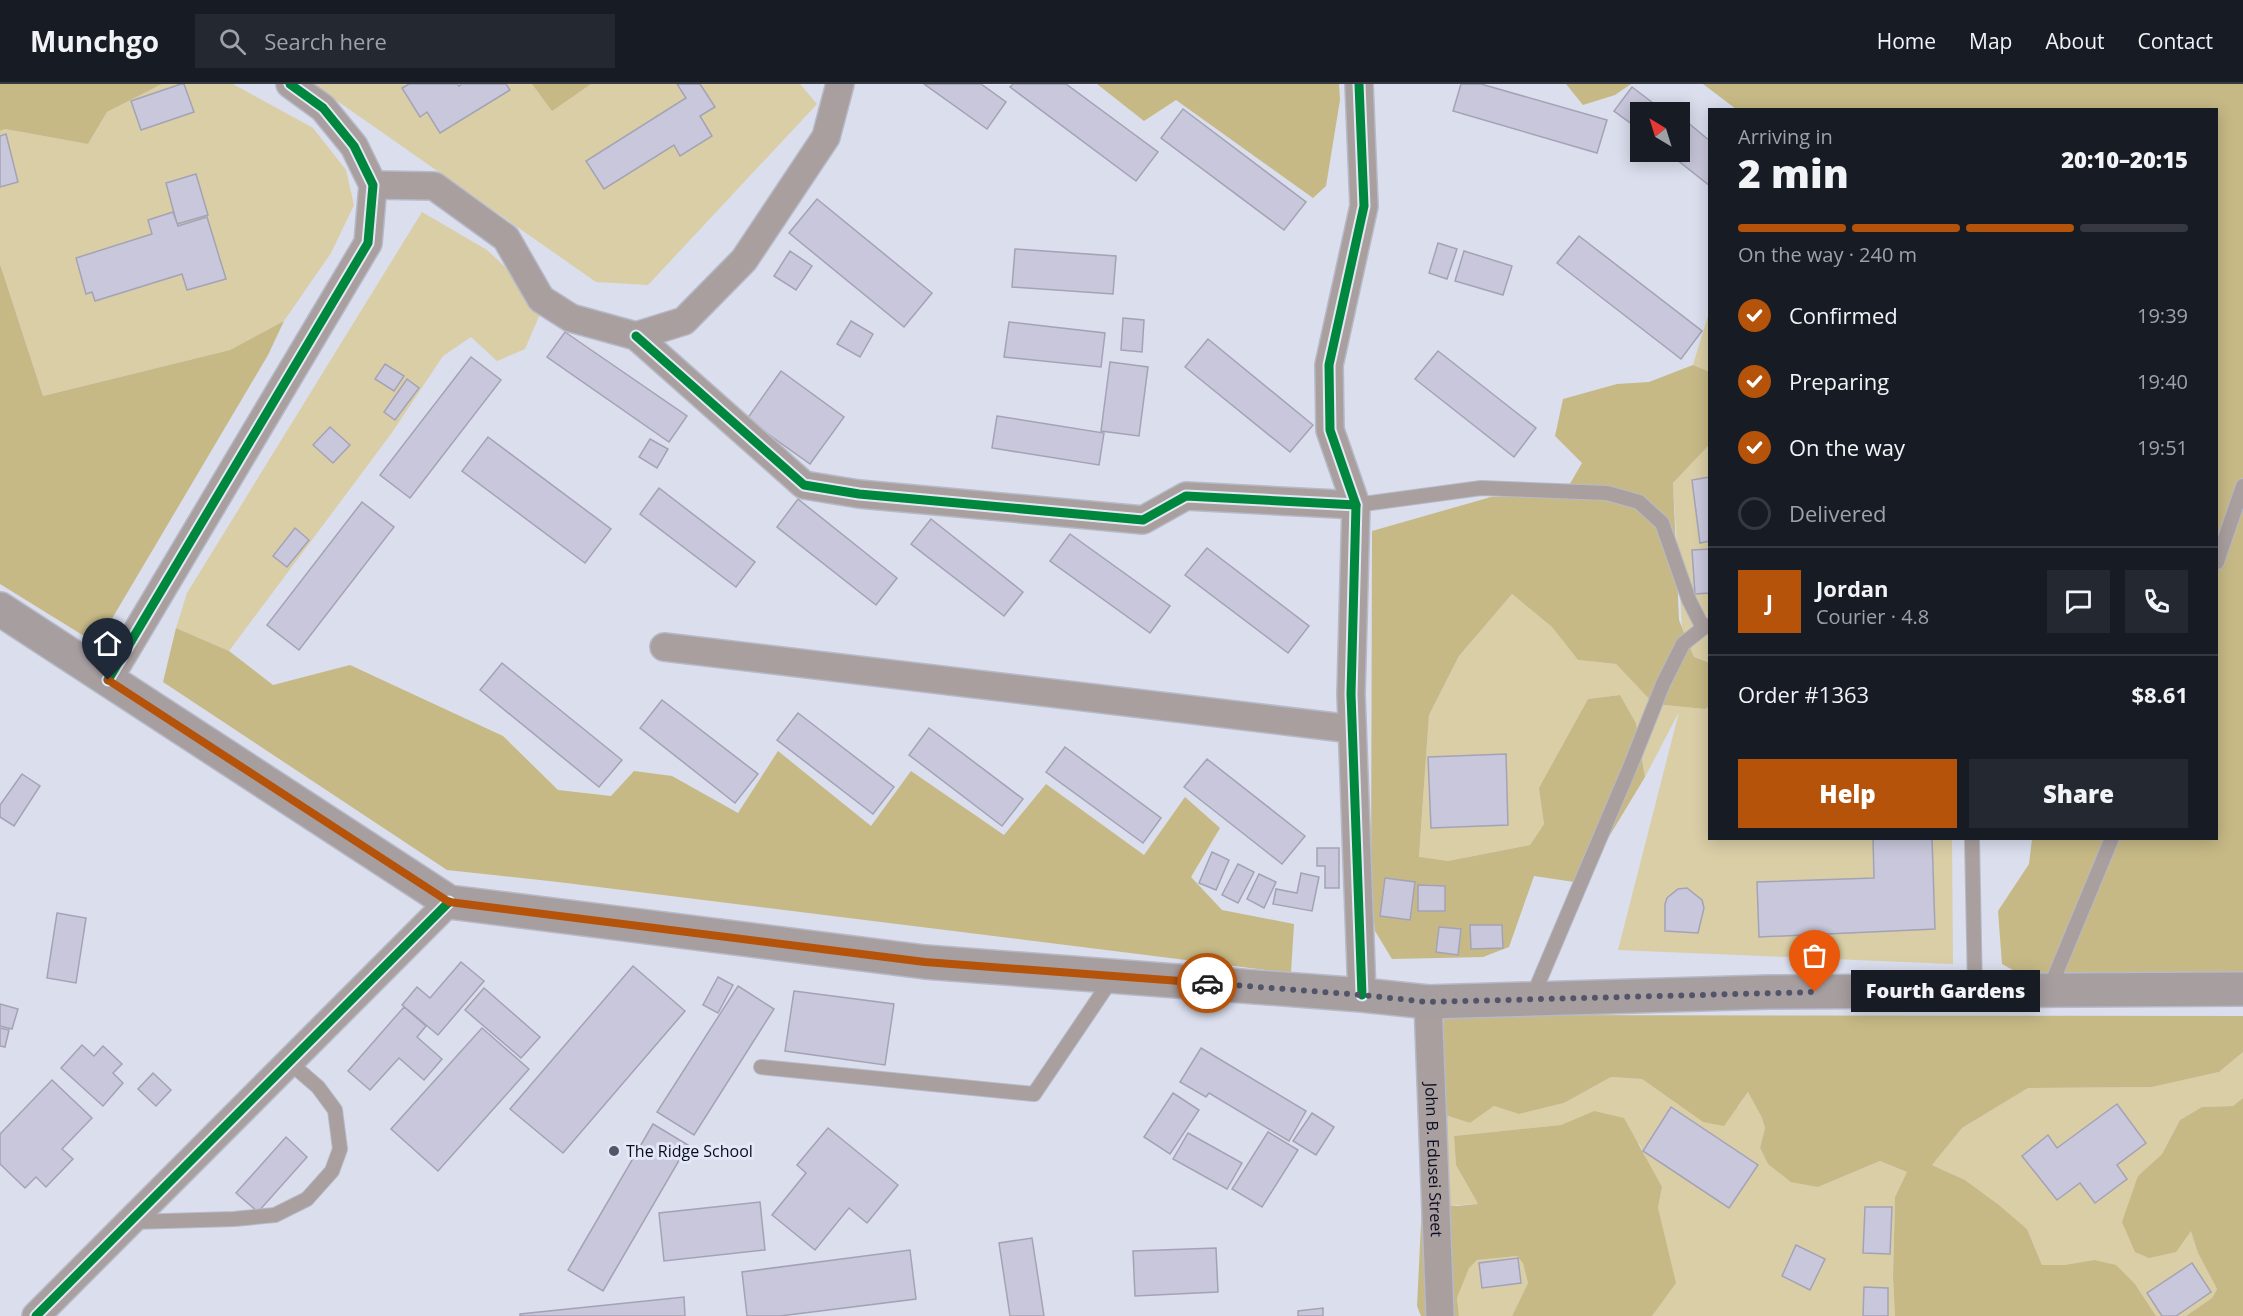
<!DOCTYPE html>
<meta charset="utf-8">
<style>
body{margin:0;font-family:"Open Sans",sans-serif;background:#242831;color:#f1f3f6;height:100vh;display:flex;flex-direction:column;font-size:22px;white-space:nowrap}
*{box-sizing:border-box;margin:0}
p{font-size:20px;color:#9ea1a6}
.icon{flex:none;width:33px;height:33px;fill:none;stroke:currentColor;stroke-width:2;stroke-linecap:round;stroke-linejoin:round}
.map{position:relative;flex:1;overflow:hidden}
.drawer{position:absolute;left:1708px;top:24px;width:510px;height:732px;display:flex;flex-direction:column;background:#171b24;border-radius:0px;box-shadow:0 3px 15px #0003}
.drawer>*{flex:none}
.needle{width:39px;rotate:322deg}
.controls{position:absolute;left:1630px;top:18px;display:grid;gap:12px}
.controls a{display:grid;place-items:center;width:60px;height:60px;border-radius:0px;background:#171b24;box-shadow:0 3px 15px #0003;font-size:30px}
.pin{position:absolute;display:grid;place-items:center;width:51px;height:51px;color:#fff;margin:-62px -26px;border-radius:50% 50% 50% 0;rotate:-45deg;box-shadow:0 0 6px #0007}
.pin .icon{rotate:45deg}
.courier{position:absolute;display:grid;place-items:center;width:60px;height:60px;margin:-30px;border:4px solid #b45309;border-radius:50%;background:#fff;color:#222;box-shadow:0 2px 8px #0007}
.bubble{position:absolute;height:42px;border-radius:0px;background:#171b24;box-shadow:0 3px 15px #0003;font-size:20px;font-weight:800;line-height:42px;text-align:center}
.head em{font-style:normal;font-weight:800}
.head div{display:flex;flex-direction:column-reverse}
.head{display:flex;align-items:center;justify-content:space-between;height:102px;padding:0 30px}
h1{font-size:39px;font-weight:800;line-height:45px}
.bar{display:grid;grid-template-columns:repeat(4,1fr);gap:9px 6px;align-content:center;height:72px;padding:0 30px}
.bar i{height:8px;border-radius:4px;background:#363941}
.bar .on{background:#b45309}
.bar p{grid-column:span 4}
.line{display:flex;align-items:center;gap:15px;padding:0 30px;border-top:2px solid #363941}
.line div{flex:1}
.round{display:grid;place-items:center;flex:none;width:63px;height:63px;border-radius:0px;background:#242831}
ol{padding:0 30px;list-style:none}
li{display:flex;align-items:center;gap:18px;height:66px}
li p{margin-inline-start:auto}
li .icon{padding:6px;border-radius:50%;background:#b45309;color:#fff;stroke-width:4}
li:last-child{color:#9ea1a6}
li i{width:33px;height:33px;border:3px solid #363941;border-radius:50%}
.action{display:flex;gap:12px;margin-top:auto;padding:12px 30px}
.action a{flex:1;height:69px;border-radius:0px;background:#b45309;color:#fff;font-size:24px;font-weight:800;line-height:69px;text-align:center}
.action a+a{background:#242831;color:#f1f3f6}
header{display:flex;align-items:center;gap:36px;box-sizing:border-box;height:84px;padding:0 30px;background:#171b24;border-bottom:2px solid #363941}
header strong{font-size:28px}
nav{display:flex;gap:33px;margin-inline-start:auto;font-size:21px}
.search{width:420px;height:54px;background:#242831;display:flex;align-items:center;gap:15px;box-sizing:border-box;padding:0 21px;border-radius:0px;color:#9ea1a6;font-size:22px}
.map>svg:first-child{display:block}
.green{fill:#d9cea6}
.forest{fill:#c6b986}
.building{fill:#c8c7db;stroke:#a4a3b5;stroke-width:1.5}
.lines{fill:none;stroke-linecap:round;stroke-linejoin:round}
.service-casing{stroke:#b6b9c7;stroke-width:16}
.minor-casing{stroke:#b6b9c7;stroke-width:30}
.secondary-casing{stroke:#b6b9c7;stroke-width:36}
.service{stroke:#a99f9f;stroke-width:14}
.minor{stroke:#a99f9f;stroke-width:27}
.secondary{stroke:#a79ea0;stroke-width:33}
.cycleway-casing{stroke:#e4e8f6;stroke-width:13}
.cycleway{stroke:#00873e;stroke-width:9}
.done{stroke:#525569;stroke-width:6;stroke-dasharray:0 10.8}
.route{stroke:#b45309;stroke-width:8}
.poi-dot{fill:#525569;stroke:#e4e8f6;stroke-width:2}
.labels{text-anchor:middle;stroke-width:6;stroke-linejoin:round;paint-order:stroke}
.poi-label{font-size:16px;fill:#080b22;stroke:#e4e8f6;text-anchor:start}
.street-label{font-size:16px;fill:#080b22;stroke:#e4e8f6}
</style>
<header>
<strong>Munchgo</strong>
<div class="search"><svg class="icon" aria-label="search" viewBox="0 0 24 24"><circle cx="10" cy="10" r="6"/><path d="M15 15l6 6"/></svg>Search here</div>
<nav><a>Home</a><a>Map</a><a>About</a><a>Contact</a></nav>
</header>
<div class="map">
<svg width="2243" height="1232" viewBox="0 0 2243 1232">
<rect width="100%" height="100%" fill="#dadeed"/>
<g class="green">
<path d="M162,0H233L313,44L346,86L354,121L331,169L284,237L230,266L43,312L0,180V47L5,45L88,60L107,28Z"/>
<path d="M313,0H532L552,26L591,0H800L817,20L648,201L596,198Z"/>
<path d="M422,128L487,166L519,196L540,230L525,265L497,277L471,253L443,272L391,350L229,567L176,544L187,509Z"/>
<path d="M1710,225V288L1693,281Z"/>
<path d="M1710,360V579L1694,573L1682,543L1673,399Z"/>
<path d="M1512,510L1552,543L1578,576L1616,580L1654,620L1705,625L1710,622V754L1952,755L1953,880L1618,866L1679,628L1645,693L1636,639L1620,611L1588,615L1540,704L1544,740L1530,761L1448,777L1419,774L1429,631L1459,572Z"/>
<path d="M2243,968V1014L2233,1022L2202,1023L2180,1036L2162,1070L2138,1092L2191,1146L2198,1169L2217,1205L2212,1214L2186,1232H2156L2135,1200L2094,1176L2064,1181H2042L2027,1145L1999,1121L1965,1096L1932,1081L1962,1044L2028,1004L2152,1003L2219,988Z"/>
<path d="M1611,993L1642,995L1703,1038L1738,1023L1748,1008L1762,1034L1765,1044L1760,1064L1768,1080L1818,1103L1880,1077L1907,1088L1895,1113L1893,1193L1895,1232H1652L1655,1227L1658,1124L1662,1103L1651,1086L1640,1061L1594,1027L1561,1041L1454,1052L1456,1081L1478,1120L1443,1122L1439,1029L1470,1039L1494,1022L1519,1030L1564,1019Z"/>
<path d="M1517,1172L1523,1178L1528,1199L1512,1232H1459L1457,1214L1468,1184L1477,1176Z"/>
</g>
<g class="forest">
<path d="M0,0H162L107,28L88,60L5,45L0,47Z"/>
<path d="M532,0H591L552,27Z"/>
<path d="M1097,0H1339L1340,16L1326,102L1313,114L1176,16L1144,37Z"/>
<path d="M1566,0H1631L1615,11L1583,21Z"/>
<path d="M1703,0H2243V898H2034L2002,880L1998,827L2029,780L2032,755L2217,754V26L1736,25Z"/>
<path d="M0,180L43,312L230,266L284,237L268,271L97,560L0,500Z"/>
<path d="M1693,281L1710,288V360L1673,399L1679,536L1694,573L1710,579V622L1705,625L1654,620L1616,580L1578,576L1552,543L1512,510L1459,572L1429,631L1419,773L1448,777L1530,761L1544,740L1539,704L1588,615L1620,611L1636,639L1645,693L1581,799L1534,792L1509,863L1483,873L1392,875L1375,847L1371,814L1372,447L1491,413L1564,410L1582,379L1555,352L1563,315L1617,300L1649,298Z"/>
<path d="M176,544L229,567L273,601L350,581L503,652L558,706L611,712L634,687L672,692L738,729L778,667L871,742L911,687L1004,751L1046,700L1144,771L1185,713L1220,744L1191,793L1222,826L1294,840L1291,889L558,798L447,786L163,598Z"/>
<path d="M1444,931L2243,932V968L2219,988L2152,1003L2028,1004L1962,1044L1932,1081L1965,1096L1999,1121L2027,1145L2042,1181H2064L2094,1176L2116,1181L2135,1200L2156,1232H1895L1893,1193L1895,1113L1907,1088L1880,1077L1818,1103L1791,1098L1768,1080L1760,1064L1765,1044L1762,1034L1748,1008L1724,1042L1703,1038L1642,995L1611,993L1564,1019L1519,1030L1494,1022L1470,1039L1439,1029Z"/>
<path d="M2243,1014V1232H2186L2212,1214L2217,1205L2198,1169L2191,1147L2176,1168L2149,1174L2135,1168L2122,1138L2138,1092L2162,1070L2180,1036L2202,1023L2233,1022Z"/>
<path d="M1594,1027L1624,1034L1662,1103L1658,1124L1676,1199L1652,1232H1512L1528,1199L1523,1179L1517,1172L1477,1176L1469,1184L1457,1214L1459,1232H1421L1417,1222L1422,1120L1457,1122L1478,1120L1456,1081L1454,1052L1561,1041Z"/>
</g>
<g class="building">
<path d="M181,0H184L194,28L141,46L131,17Z"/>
<path d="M409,0H457L459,2L462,0H506L510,6L440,49L427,28L420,33L402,4Z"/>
<path d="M677,0H700L715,23L700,32L712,52L680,72L674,61L604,105L586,77L686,14Z"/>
<path d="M924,0H981L1006,18L987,45Z"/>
<path d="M1013,0H1066L1158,68L1136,97L1010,3Z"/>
<path d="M1461,0H1481L1607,36L1597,69L1453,27Z"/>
<path d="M1632,3L1657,22L1652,28H1641L1640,46L1614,27Z"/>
<path d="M1183,25L1306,118L1284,146L1161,54Z"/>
<path d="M1680,32L1710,57V102L1667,68H1680Z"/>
<path d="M6,50L18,98L0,103V52Z"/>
<path d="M196,90L208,131L177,140L166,99Z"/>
<path d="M817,115L932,209L904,243L789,149Z"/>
<path d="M173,128L178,142L207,133L226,195L187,206L182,190L95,217L92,208L86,210L76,174L152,150L148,136Z"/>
<path d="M1579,152L1702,247L1681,275L1557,179Z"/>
<path d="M1438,159L1457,165L1447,195L1429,189Z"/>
<path d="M1015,165L1116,172L1113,210L1012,203Z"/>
<path d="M790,167L812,182L796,206L774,192Z"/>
<path d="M1464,167L1512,182L1503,211L1455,197Z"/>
<path d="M1123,234L1144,236L1142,268L1121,266Z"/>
<path d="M851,237L873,250L860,273L837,260Z"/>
<path d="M1009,238L1105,249L1101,283L1004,273Z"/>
<path d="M565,248L687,332L669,358L547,273Z"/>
<path d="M1208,255L1313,341L1290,368L1185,283Z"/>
<path d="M1438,267L1536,344L1514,373L1415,295Z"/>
<path d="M471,273L501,296L410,414L380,391Z"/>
<path d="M1110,278L1148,283L1139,352L1101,347Z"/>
<path d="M385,280L404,292L394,307L375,295Z"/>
<path d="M781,287L844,333L810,380L747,335Z"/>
<path d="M407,295L419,304L395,336L384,328Z"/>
<path d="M997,332L1104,349L1099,381L992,364Z"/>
<path d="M330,343L350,361L333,379L313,361Z"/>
<path d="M488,353L611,445L585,479L462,387Z"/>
<path d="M650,355L668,365L657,384L639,373Z"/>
<path d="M1710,393V457L1700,459L1692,396Z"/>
<path d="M659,404L755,478L736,503L640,430Z"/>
<path d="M798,415L897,494L876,521L777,443Z"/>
<path d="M362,418L394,443L299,566L267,541Z"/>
<path d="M931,435L1023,508L1004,532L911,460Z"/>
<path d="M295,444L309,456L287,483L273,472Z"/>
<path d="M1070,450L1170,522L1150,549L1050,477Z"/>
<path d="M1207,464L1309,542L1288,569L1185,491Z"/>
<path d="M1710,465V509L1695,510L1692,466Z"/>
<path d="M502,579L622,676L599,703L480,606Z"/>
<path d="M662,616L758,690L735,719L640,644Z"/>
<path d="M798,629L894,703L873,730L777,656Z"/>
<path d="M929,644L1023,715L1002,742L909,671Z"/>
<path d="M1065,663L1161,734L1143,759L1046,688Z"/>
<path d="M1506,670L1508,741L1431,744L1428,673Z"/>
<path d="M1207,675L1305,752L1282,780L1184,703Z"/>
<path d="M22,690L40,702L14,742L0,733V721Z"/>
<path d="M1873,754H1932L1935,845L1759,853L1757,798L1874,794Z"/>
<path d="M1317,764H1339V804H1325V782H1317Z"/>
<path d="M1212,768L1229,776L1216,806L1199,799Z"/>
<path d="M1238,780L1254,788L1238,819L1222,811Z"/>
<path d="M1301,789L1319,793L1312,827L1273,820L1276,805L1297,809Z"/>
<path d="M1259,790L1276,798L1264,824L1247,815Z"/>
<path d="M1385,794L1415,798L1410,836L1380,832Z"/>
<path d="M1418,801L1445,802V827H1418Z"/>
<path d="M1687,804L1702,816L1704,824L1698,849L1665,847V820L1667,814L1678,805Z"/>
<path d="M57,829L86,834L76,899L47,894Z"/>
<path d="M1470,841H1502L1503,864L1471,865Z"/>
<path d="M1439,843L1461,845L1458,871L1436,868Z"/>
<path d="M461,878L484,897L438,951L402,921L417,903L430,914Z"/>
<path d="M633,882L685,927L563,1069L510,1025Z"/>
<path d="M718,893L733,901L718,929L703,921Z"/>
<path d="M738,902L774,925L694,1051L657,1028Z"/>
<path d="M484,904L540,953L521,974L465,926Z"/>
<path d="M794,907L894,920L885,981L785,967Z"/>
<path d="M0,920L18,925L12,945L0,942Z"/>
<path d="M404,923L426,942L417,953L442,975L424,996L399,974L370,1006L348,987Z"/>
<path d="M0,944L9,946L5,963L0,962Z"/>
<path d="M482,944L529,985L438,1087L391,1045Z"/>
<path d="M82,961L94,972L103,962L122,980L113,989L123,999L103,1022L61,984Z"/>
<path d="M1201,964L1306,1027L1289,1057L1209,1009L1206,1013L1180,998Z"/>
<path d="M153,989L171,1006L156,1022L138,1005Z"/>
<path d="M52,996L92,1034L62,1065L73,1075L46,1103L36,1093L25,1104L0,1080V1050Z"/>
<path d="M1173,1009L1199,1026L1170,1070L1144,1053Z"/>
<path d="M2117,1020L2146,1059L2117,1081L2127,1095L2095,1119L2080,1099L2057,1116L2022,1072L2048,1051L2057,1064Z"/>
<path d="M1671,1023L1758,1081L1729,1124L1643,1067Z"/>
<path d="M1312,1029L1334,1043L1316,1071L1293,1057Z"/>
<path d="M653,1040L688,1061L603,1207L568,1186Z"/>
<path d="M828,1044L898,1101L867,1139L849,1124L815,1166L772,1131L806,1089L797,1081Z"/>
<path d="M1268,1048L1298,1066L1262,1123L1232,1105Z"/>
<path d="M1188,1049L1242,1079L1227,1105L1173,1075Z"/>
<path d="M286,1053L307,1073L258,1128L236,1109Z"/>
<path d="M760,1118L765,1166L664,1177L659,1129Z"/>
<path d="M1865,1123H1892L1890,1170L1863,1169Z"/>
<path d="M1032,1154L1044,1232H1010L999,1159Z"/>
<path d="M1796,1161L1825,1175L1810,1206L1782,1192Z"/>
<path d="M1216,1164L1218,1208L1135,1212L1133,1167Z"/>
<path d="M910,1166L916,1215L780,1232H747L742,1188Z"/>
<path d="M1518,1174L1521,1199L1482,1204L1479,1179Z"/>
<path d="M2192,1179L2211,1208L2176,1232H2162L2147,1209Z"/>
<path d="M1864,1203L1888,1204V1232H1863Z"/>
<path d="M684,1213L685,1232H520V1230Z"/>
<path d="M1323,1224V1232H1298V1227Z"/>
</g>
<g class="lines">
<g class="service-casing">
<g id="service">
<path d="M1356,421L1481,404L1607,409L1639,418L1662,439L1689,516L1703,544"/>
<path d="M2217,478L2243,402"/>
<path d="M1972,754L1975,907"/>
<path d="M2049,906L2112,754"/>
<path d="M1532,914L1630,683L1663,600L1683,560L1703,544L1710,541"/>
<path d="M761,983L1034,1010L1113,893"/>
<path d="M132,1138L234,1135L275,1131L307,1115L332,1087L340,1065L335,1026L318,1003L289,978"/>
</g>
</g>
<g class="minor-casing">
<g id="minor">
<path d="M1359,0L1364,122L1329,281L1330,346L1356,421L1351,610L1362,911"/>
<path d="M373,101L434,102L506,154L541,215L571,234L636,252L684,237L744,176L826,53L840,0"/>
<path d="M636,252L804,401L859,410L1143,436L1186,412L1356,421"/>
<path d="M664,563L1352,645"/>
<path d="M108,596L368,159L373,101L354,62L323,24L290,0"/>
<path id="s1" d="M1428,918L1440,1232"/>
<path d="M36,1232L449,818"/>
</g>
</g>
<g class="secondary-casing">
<path id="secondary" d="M0,525L449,818L925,878L1362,911L1428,918L1769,908L2243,905"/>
</g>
<use href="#service" class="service"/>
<use href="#minor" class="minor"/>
<use href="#secondary" class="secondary"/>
<g class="cycleway-casing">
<g id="cycleway">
<path d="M1359,0L1364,122L1329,281L1330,346L1356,421L1351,610L1362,911"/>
<path d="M636,252L804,401L859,410L1143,436L1186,412L1356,421"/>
<path d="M108,596L368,159L373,101L354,62L323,24L290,0"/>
<path d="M36,1232L449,818"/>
</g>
</g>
<use href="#cycleway" class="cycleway"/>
</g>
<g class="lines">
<path class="done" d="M1207,899L1362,911L1428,918L1815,908"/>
<path class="route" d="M108,596L449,818L925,878L1207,899"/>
</g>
<circle class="poi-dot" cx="614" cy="1067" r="6"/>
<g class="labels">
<g class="poi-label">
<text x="626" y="1073">The Ridge School</text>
</g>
<g class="street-label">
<text dy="6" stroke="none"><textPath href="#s1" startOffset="158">John B. Edusei Street</textPath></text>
</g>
</g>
</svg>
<div class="controls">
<a><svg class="needle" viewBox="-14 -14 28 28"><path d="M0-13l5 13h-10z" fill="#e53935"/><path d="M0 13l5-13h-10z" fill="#9ea1a6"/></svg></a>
</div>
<div class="pin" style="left:1815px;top:908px;background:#ea580c"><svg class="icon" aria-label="bag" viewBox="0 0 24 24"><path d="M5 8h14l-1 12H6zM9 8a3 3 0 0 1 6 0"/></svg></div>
<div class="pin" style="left:108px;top:596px;background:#1f2937"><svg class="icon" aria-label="home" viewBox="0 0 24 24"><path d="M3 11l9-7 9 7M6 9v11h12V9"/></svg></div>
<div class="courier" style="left:1207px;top:899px"><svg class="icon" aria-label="car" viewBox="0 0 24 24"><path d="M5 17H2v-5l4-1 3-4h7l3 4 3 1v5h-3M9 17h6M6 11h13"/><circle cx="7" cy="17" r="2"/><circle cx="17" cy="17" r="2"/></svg></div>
<div class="bubble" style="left:1851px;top:886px;width:189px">Fourth Gardens</div>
<section class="drawer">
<div class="head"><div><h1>2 min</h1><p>Arriving in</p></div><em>20:10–20:15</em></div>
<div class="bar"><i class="on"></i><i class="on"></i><i class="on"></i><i></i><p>On the way · 240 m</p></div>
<ol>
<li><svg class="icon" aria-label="check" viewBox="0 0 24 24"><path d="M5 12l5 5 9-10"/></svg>Confirmed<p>19:39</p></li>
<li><svg class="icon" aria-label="check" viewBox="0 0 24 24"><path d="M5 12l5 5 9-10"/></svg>Preparing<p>19:40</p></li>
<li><svg class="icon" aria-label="check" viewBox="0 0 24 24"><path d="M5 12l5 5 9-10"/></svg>On the way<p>19:51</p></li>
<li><i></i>Delivered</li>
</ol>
<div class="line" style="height:108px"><b class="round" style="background:#b45309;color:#fff">J</b><div><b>Jordan</b><p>Courier · 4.8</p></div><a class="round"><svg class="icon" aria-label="chat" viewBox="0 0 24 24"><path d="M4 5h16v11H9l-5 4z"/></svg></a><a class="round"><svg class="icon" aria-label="phone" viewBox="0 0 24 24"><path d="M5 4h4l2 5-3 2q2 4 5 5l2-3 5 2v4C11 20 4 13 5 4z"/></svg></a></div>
<div class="line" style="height:78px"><div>Order #1363</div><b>$8.61</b></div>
<div class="action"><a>Help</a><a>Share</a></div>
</section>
</div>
